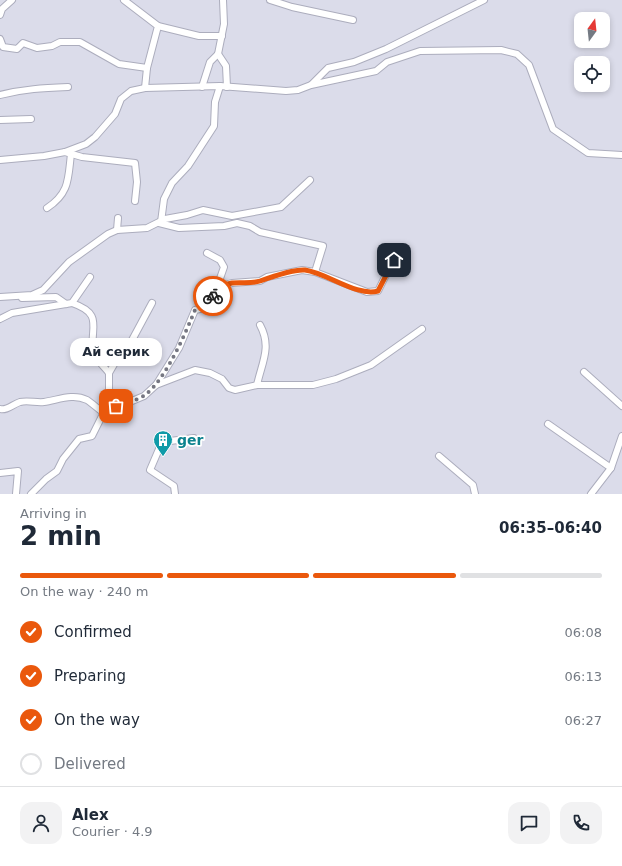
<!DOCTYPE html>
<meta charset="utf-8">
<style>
body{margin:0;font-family:"DejaVu Sans",sans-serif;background:#f2f2f3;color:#1f2937;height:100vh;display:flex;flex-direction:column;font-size:15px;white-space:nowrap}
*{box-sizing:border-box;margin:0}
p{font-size:13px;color:#747a83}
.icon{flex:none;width:22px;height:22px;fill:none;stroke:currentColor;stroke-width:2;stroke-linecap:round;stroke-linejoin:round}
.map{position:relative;height:494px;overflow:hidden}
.side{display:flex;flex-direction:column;background:#fff;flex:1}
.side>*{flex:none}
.needle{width:26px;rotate:15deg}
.fabs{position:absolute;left:574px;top:12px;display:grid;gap:8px}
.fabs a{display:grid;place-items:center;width:36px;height:36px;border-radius:8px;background:#fff;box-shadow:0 2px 6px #0003;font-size:20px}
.pin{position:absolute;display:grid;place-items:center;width:34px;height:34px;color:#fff;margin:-17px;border-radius:8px;box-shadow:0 2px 6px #0006}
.courier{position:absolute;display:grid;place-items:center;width:40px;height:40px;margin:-20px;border:3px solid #ea580c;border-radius:50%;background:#fff;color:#222;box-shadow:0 1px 5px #0007}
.bubble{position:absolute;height:28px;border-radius:12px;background:#fff;box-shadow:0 2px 6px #0003;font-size:13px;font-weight:700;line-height:28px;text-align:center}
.head em{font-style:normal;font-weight:700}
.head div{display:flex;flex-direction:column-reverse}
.head{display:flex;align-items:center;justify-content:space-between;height:68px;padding:0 20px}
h1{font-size:26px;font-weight:700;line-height:30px}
.bar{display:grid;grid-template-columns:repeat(4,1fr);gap:6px 4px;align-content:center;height:48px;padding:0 20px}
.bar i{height:5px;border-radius:3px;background:#e0e1e3}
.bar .active{background:#ea580c}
.bar p{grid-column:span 4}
.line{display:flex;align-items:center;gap:10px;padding:0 20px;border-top:1px solid #e0e1e3}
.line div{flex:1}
.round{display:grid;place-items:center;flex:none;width:42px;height:42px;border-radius:12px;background:#f2f2f3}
ol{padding:0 20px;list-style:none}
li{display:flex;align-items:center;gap:12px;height:44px}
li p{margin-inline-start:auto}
li .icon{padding:4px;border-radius:50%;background:#ea580c;color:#fff;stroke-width:4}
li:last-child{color:#747a83}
li i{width:22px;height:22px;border:2px solid #e0e1e3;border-radius:50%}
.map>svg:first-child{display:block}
.residential{fill:#dbdcea;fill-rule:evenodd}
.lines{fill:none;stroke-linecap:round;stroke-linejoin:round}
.minor-casing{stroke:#acadbd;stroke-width:8}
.minor{stroke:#fff;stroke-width:6}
.done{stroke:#767782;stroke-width:4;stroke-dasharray:0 7.2}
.route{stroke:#ea580c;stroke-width:5}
.labels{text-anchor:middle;stroke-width:3.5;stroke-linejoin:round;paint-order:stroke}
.culture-label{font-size:14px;font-weight:bold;fill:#0d838f;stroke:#fff;text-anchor:start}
</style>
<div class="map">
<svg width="622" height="494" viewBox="0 0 622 494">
<rect width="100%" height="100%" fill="#e9e9f2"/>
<path class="residential" d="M0,0H622V494H0ZM581,19H603V41H581ZM581,63H603V85H581Z"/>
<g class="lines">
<g class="minor-casing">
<g id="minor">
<path d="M124,0L158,26L147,68L145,88"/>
<path d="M270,0L292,7L353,20"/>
<path d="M0,15L2,9L12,0"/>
<path d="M158,26L199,36H222"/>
<path d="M0,39L3,47L17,49L23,43L37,48L52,46L60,42H80L119,64L147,68"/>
<path d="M218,54L226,66L227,87"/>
<path d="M312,84L328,68L354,62L386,49L484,0"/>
<path d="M202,87L210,62L218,54L224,24L223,0"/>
<path d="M0,95C23,89 44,88 68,87"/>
<path d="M0,120L31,119"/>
<path d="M65,152L82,157L135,163L137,182L135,201"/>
<path d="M0,160L44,156L65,152L86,144L95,137L115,114L121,99L131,91L145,88L220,86L286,91L298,90L311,85L376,71L387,62L420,51L501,50L517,54L529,65L553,129L588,153L622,155"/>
<path d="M47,208C70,193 68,178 71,154"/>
<path d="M161,222L164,199L172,183L188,166L214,126L215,102L220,86"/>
<path d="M159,223L179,228L224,226L237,223L250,226L260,232L323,246L315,272"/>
<path d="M117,230L118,218"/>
<path d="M207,253L220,260L224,267L217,287"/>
<path d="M0,297L32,295L43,290L69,262L108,234L117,230L147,228L165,219L187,215L203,210L232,216L281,207L310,180"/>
<path d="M22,298L56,297L66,304"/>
<path d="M72,303C104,314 90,327 93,350C95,360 104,366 109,373V392L112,403"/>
<path d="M0,319L12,313L72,303L90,277"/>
<path d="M584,372L622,406"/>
<path d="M109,373L120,354L131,342L152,303"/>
<path d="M156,385L179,348L195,310L209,307L217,287L232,283L260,281L267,277L302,270L315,272L367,292L378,291L394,259"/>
<path d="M257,385C262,362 272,347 260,325"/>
<path d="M0,409C7,411 13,404 20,402C28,400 36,403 44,402C58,400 73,393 87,400C93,404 98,409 104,413"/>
<path d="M548,424L611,468"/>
<path d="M439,456L473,485L475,494"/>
<path d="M0,473L18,471L16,494"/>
<path d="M31,494L46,479L57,471L63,459L79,439L92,436L107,406L112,403L116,406L132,401L144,396L156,385L195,370L210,373L222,379L229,388L235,390L257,385H313L336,379L371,365L422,329"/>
<path d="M175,494L174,486L150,470L162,442L194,438"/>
<path d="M591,494L611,468L622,436"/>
</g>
</g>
<use href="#minor" class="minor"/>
</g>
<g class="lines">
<path class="done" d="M116,406C126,403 136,401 145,395C166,379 185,334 195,310L209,307L213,296"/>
<path class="route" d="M213,296L217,287C222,286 227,284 232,283C241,282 251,284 260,281C271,277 293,269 305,270C327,273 357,297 378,291L394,260"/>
</g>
<defs>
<g id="building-pin" transform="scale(1)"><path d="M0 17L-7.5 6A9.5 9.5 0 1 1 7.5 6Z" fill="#0f9aa8" stroke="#fff"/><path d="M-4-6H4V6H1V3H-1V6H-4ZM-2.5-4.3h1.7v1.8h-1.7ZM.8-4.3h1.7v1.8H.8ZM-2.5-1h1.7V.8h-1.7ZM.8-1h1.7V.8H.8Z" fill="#fff"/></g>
</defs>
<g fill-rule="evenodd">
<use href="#building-pin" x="163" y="440"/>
</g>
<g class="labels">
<g class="culture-label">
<text x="177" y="445">ger</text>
</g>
</g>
</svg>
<div class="fabs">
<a><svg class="needle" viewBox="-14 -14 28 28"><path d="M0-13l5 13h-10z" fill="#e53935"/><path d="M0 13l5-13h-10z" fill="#747a83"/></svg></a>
<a><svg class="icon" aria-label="locate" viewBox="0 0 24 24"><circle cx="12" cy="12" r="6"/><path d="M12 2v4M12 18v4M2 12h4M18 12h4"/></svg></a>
</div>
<div class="pin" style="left:116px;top:406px;background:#ea580c"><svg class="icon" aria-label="bag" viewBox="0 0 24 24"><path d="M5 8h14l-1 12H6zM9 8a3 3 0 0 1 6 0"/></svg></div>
<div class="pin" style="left:394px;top:260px;background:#1f2937"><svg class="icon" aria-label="home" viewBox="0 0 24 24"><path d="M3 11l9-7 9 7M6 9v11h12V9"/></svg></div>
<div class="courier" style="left:213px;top:296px"><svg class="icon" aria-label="bike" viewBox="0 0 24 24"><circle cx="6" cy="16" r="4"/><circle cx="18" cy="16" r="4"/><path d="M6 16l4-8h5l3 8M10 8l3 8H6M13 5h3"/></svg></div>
<div class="bubble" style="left:70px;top:338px;width:92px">Ай серик</div>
</div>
<section class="side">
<div class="head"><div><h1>2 min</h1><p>Arriving in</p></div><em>06:35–06:40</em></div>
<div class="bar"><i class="active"></i><i class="active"></i><i class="active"></i><i></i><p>On the way · 240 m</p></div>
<ol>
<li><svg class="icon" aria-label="check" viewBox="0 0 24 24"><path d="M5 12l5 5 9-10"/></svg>Confirmed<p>06:08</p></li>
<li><svg class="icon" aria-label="check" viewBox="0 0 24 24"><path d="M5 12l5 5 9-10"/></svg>Preparing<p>06:13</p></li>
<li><svg class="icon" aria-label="check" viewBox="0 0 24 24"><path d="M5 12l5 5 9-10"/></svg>On the way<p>06:27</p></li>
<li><i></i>Delivered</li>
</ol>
<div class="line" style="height:72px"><a class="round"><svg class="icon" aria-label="person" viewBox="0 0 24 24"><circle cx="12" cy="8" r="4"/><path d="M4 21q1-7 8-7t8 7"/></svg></a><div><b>Alex</b><p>Courier · 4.9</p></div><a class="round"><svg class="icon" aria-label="chat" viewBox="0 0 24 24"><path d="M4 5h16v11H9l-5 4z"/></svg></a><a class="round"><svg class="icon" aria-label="phone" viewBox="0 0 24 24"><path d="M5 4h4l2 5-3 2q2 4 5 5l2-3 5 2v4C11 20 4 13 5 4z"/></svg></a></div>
</section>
